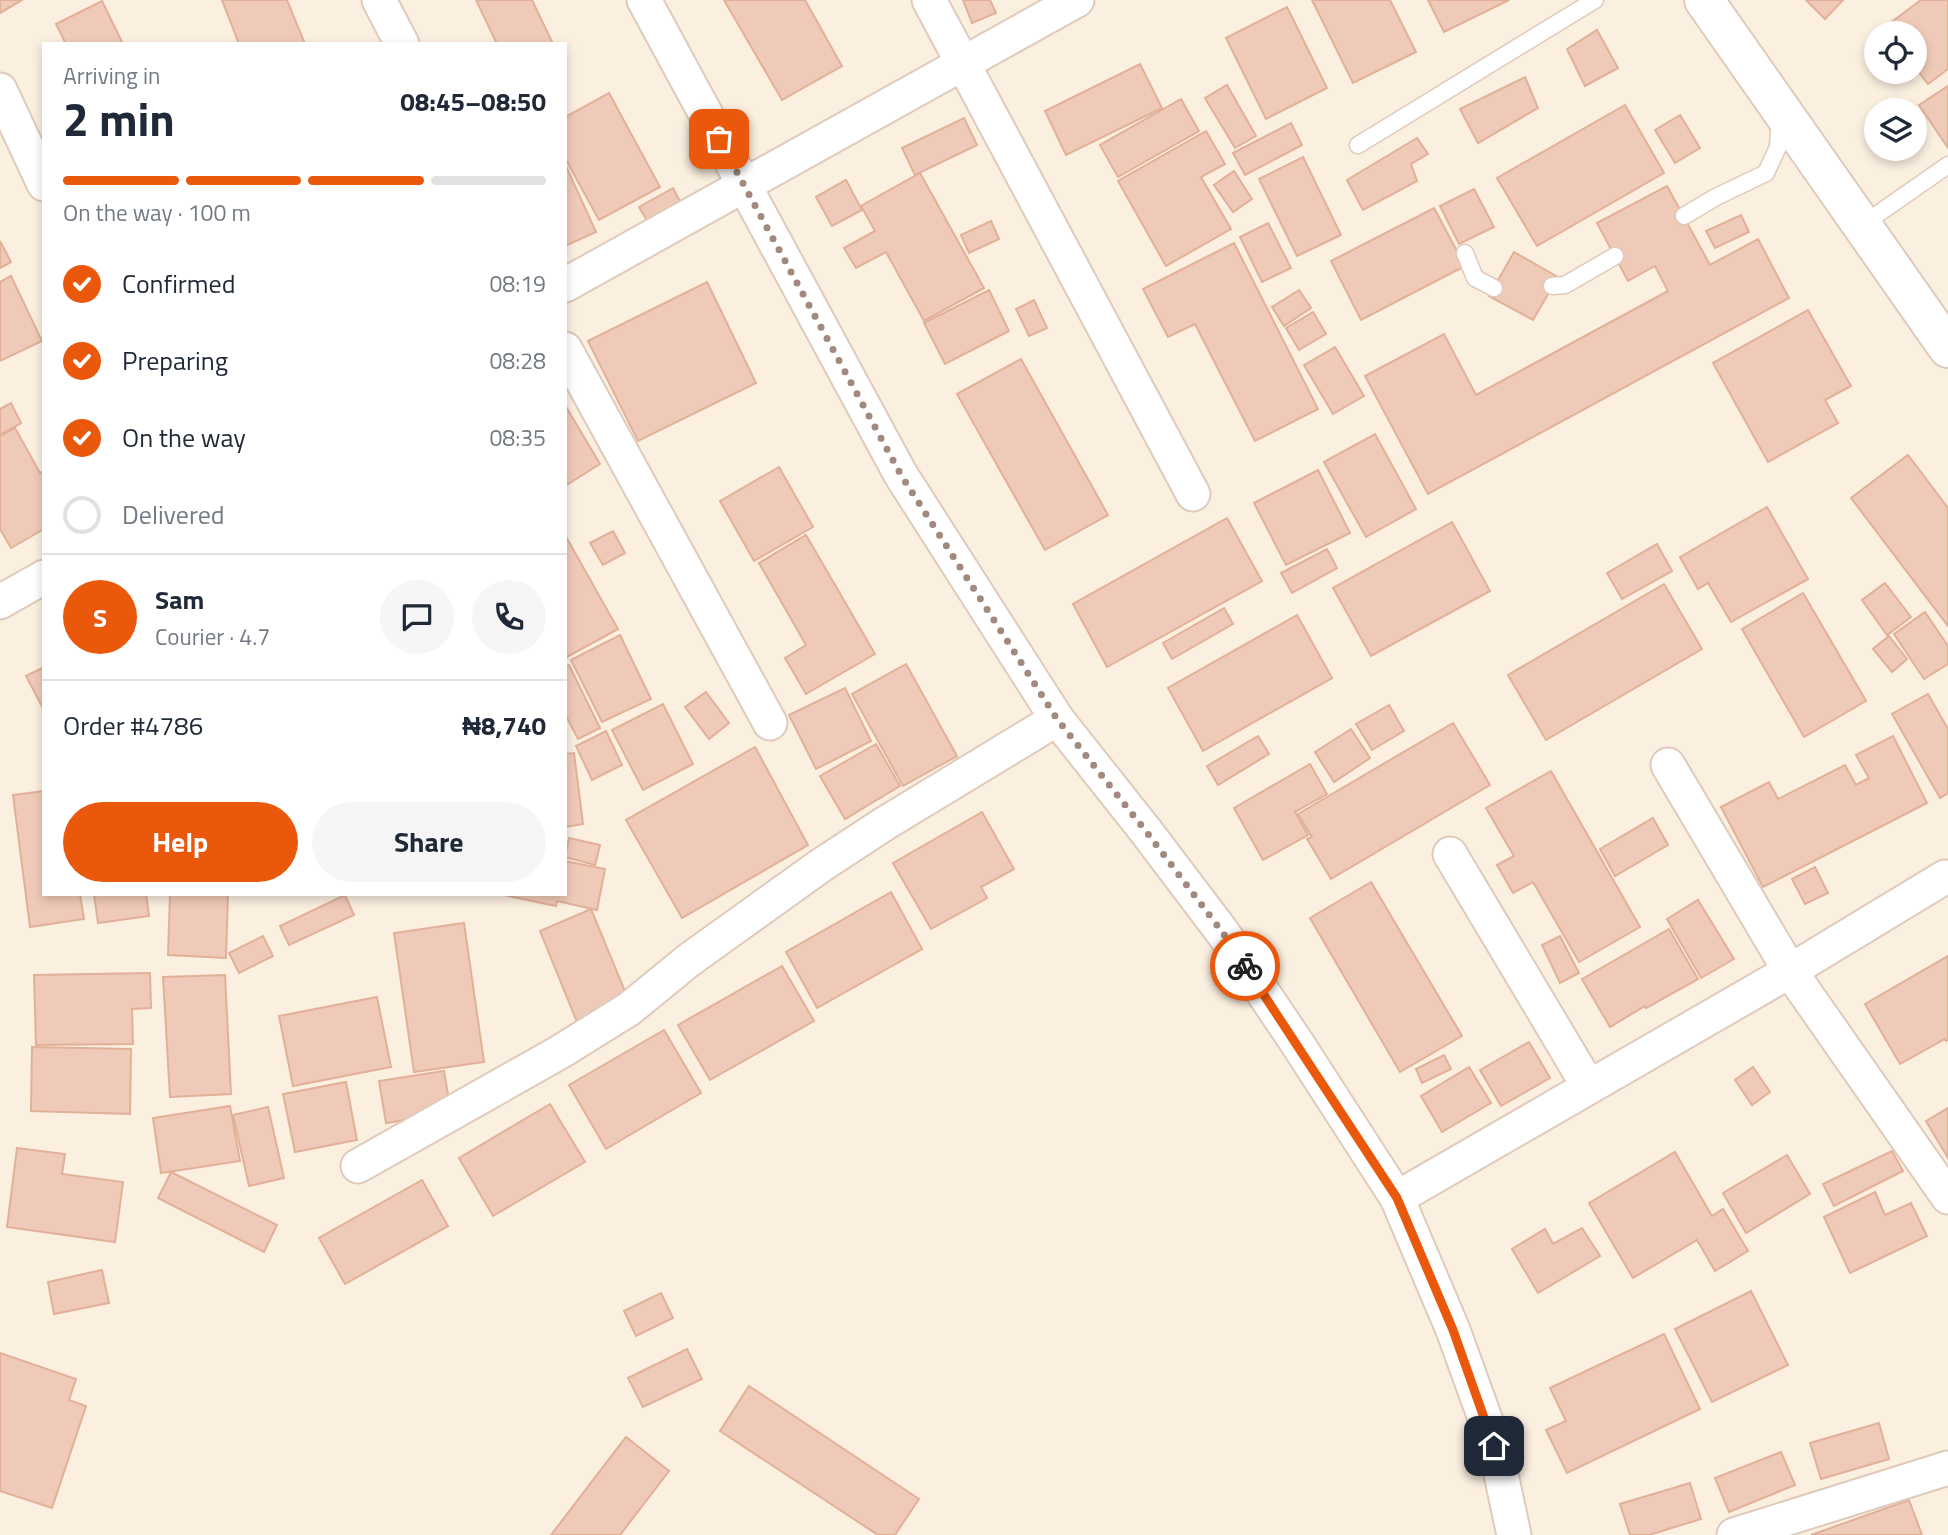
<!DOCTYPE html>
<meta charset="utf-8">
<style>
body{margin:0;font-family:"Titillium Web",sans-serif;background:#f6f6f7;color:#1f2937;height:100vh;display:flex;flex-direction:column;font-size:26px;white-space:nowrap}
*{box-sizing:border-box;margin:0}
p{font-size:23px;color:#747a83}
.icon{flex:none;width:38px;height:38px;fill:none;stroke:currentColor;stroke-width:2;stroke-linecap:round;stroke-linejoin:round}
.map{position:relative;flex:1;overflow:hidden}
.panel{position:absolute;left:42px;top:42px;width:525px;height:854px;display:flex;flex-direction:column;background:#fff;border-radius:0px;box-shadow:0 4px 10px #0003}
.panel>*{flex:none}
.fabs{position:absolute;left:1864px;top:21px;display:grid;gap:14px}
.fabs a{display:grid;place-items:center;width:63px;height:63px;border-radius:50%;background:#fff;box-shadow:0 4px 10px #0003;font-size:35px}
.pin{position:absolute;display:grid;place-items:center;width:60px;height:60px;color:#fff;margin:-30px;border-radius:14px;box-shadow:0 4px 10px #0006}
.courier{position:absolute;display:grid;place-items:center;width:70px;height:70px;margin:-35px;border:5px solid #ea580c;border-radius:50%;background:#fff;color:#222;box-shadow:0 2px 9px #0007}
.summary em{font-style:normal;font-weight:700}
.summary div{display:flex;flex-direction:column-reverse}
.summary{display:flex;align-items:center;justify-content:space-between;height:119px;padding:0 21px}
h1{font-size:46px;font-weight:700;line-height:52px}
.bar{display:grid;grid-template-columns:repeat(4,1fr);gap:10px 7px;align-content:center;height:84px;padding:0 21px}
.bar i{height:9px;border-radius:5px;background:#e0e1e3}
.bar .on{background:#ea580c}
.bar p{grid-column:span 4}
.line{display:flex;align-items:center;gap:18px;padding:0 21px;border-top:2px solid #e0e1e3}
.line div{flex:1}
.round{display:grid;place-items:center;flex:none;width:74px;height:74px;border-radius:37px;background:#f6f6f7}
ol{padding:0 21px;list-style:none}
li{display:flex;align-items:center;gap:21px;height:77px}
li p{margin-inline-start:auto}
li .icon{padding:7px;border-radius:50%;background:#ea580c;color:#fff;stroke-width:4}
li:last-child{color:#747a83}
li i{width:38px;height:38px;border:4px solid #e0e1e3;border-radius:50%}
.button{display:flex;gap:14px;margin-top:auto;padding:14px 21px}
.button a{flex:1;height:80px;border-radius:42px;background:#ea580c;color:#fff;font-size:28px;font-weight:700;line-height:80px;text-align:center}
.button a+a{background:#f6f6f7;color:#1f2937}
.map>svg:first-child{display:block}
.building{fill:#f0cab8;stroke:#e2b099;stroke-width:2}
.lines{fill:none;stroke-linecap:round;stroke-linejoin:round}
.service-casing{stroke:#dfcabc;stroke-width:19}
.minor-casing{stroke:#dfcabc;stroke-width:37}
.tertiary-casing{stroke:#dfcabc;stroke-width:42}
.service{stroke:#fff;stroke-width:16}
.minor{stroke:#fff;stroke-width:33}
.tertiary{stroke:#fff;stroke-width:38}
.done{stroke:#a18a7d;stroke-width:7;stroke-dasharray:0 12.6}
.route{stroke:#ea580c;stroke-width:9}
</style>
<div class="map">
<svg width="1948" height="1535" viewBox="0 0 1948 1535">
<rect width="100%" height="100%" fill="#fbefe0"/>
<g class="building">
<path d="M0,0H22L0,13Z"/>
<path d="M222,0H287L305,44H239Z"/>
<path d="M476,0H532L553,44H497Z"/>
<path d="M724,0H805L842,66L782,100Z"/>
<path d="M963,0H990L996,13L972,23Z"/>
<path d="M1312,0H1390L1416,52L1353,83Z"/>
<path d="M1428,0H1509L1444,32Z"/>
<path d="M1806,0H1843L1825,19Z"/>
<path d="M1921,0H1948V69L1928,84L1914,66V33H1890L1886,26Z"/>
<path d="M102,1L123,44H66L56,24Z"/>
<path d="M1287,7L1327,88L1266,119L1226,38Z"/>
<path d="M1597,30L1618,68L1585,86L1567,49Z"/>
<path d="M1140,64L1162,108L1066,155L1045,111Z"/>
<path d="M1525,77L1538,108L1478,143L1460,109Z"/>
<path d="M1227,85L1256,136L1235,148L1205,98Z"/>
<path d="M1948,86V148L1919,105Z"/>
<path d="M609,93L660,187L599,220L565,158V117Z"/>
<path d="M1181,99L1199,131L1118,177L1100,145Z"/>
<path d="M1625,105L1664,173L1537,246L1497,178Z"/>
<path d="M1680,115L1700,148L1675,163L1655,130Z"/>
<path d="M964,118L977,145L915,175L902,148Z"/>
<path d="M1291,123L1302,145L1245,175L1233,153Z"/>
<path d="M1206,131L1225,164L1201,177L1231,229L1166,266L1118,181Z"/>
<path d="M1417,138L1428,154L1411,164L1417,181L1363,210L1347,180Z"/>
<path d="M1303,157L1341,235L1297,256L1259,179Z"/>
<path d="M565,164L596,232L565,246Z"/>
<path d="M1234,171L1252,199L1233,212L1214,185Z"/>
<path d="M920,173L984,288L924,321L886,252L856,268L844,248L875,231L861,206Z"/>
<path d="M846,180L862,210L832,226L816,197Z"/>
<path d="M1667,186L1710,265L1758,239L1789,298L1428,494L1365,376L1444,334L1476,395L1668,291L1655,266L1628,281L1597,223Z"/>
<path d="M673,188L684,209L651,227L639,207Z"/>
<path d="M1474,189L1494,227L1459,244L1440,206Z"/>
<path d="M1434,208L1465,266L1361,320L1331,261Z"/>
<path d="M1741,215L1749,232L1715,248L1706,231Z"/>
<path d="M991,221L999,239L969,253L961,235Z"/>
<path d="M1268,223L1291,268L1262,282L1240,237Z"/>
<path d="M0,241L11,262L0,268Z"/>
<path d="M1234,243L1318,409L1255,441L1195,324L1168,337L1143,289Z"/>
<path d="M1514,252L1558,277L1533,320L1489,296Z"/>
<path d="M11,276L42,341L0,361V282Z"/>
<path d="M707,282L756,383L638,441L588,341Z"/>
<path d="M989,290L1009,331L945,364L924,323Z"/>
<path d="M1299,290L1311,308L1284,326L1272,307Z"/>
<path d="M1034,300L1047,328L1029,336L1016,309Z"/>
<path d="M1808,310L1851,386L1825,400L1838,423L1768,462L1713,363Z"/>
<path d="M1313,312L1326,334L1299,350L1286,328Z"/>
<path d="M1335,347L1364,396L1333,414L1304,365Z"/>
<path d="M1021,359L1108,515L1045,550L957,394Z"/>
<path d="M11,403L21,423L0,435V409Z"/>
<path d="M565,405L600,464L565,486Z"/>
<path d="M15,428L40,473L44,471V529L11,548L0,529V436Z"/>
<path d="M1375,434L1416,509L1366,537L1324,462Z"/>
<path d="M1908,455L1948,508V626L1851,498Z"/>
<path d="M779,467L813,527L754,561L720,501Z"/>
<path d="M1318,470L1350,533L1286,565L1254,503Z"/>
<path d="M1767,507L1808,579L1731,622L1708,583L1698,589L1680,557Z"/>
<path d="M1227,518L1262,581L1107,667L1073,604Z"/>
<path d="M1452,522L1490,591L1371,656L1333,588Z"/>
<path d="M613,531L625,553L603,565L590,543Z"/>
<path d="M565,535L618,629L565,658Z"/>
<path d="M806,535L875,654L806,694L785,658L806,645L759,563Z"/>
<path d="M1657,544L1672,571L1622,599L1607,573Z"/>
<path d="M1327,549L1337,568L1292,593L1281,573Z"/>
<path d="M1885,583L1911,617L1887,635L1862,600Z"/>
<path d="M1664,584L1702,649L1546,740L1508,675Z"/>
<path d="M1803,593L1866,701L1804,737L1742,629Z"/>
<path d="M1224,608L1233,624L1172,659L1163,643Z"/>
<path d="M1925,612L1948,646V664L1924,679L1894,634Z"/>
<path d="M1297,615L1332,678L1203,751L1168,688Z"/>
<path d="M620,635L651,699L602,722L571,660Z"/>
<path d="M1889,636L1907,659L1892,672L1873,649Z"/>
<path d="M906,664L957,756L903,786L852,694Z"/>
<path d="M569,665L600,728L578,739L565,714V667Z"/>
<path d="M44,667V710L26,676Z"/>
<path d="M845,688L871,741L816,769L789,715Z"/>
<path d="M706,692L729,723L709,739L685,707Z"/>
<path d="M1928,694L1948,729V793L1940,798L1892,714Z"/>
<path d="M663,704L693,764L643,790L612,730Z"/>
<path d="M1389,705L1404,731L1372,750L1356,724Z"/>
<path d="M1453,723L1490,785L1331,879L1307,839L1312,837L1298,814Z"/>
<path d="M1351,729L1370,758L1334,782L1315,752Z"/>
<path d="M606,731L622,765L592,780L576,746Z"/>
<path d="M1258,736L1269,754L1218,785L1207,766Z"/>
<path d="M1893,736L1927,803L1763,887L1721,807L1769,782L1778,799L1845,765L1856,785L1869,778L1856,755Z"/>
<path d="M876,744L900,786L845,819L820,776Z"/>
<path d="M755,747L808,845L682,918L626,820Z"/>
<path d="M574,753L583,824L565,827V754Z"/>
<path d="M1310,764L1327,794L1295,812L1308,835L1263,860L1234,808Z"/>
<path d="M1551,771L1640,927L1579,962L1533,882L1513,893L1497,865L1514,856L1486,808Z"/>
<path d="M44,791V894H80L84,919L30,927L13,795Z"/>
<path d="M982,812L1014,869L981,887L987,898L931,929L893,863Z"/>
<path d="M1653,818L1668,845L1615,876L1600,849Z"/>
<path d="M569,838L600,845L595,865L565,857Z"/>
<path d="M565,861L605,869L597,910L557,901L556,906L499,894H565Z"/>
<path d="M1815,867L1828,893L1805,904L1792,879Z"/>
<path d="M1371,882L1462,1036L1400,1072L1310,918Z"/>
<path d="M891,892L922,949L817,1008L786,952Z"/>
<path d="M94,894H146L149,916L98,923Z"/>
<path d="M170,894H228L226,958L168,955Z"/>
<path d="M345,895L354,915L289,945L280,926Z"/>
<path d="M1698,900L1734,959L1701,978L1667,919Z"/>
<path d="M591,909L629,1001L577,1022L540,931Z"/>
<path d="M464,923L484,1062L414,1072L394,933Z"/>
<path d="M1669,929L1698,979L1646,1008L1645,1006L1610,1027L1582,979Z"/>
<path d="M263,936L273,956L239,973L229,953Z"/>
<path d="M1560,936L1579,973L1560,983L1542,945Z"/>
<path d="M1948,956V1040L1946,1041L1945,1039L1900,1064L1865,1004Z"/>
<path d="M782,966L814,1021L710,1080L678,1025Z"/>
<path d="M150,973L151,1008L132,1009L133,1044L36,1045L34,975Z"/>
<path d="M225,975L231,1094L170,1097L163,977Z"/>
<path d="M377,997L391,1067L293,1086L279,1016Z"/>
<path d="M664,1030L701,1093L606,1149L569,1085Z"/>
<path d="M1529,1042L1550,1078L1501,1106L1480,1070Z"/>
<path d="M32,1047L131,1049L130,1114L31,1111Z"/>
<path d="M1444,1055L1451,1069L1422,1083L1416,1069Z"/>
<path d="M1469,1067L1491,1103L1442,1132L1421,1096Z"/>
<path d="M1753,1067L1770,1092L1752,1105L1735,1080Z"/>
<path d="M444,1071L451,1113L386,1123L379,1081Z"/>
<path d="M346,1082L357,1140L295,1152L283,1094Z"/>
<path d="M550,1104L585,1162L493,1216L459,1158Z"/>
<path d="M230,1106L240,1161L161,1173L153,1118Z"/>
<path d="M268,1107L284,1178L249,1186L233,1115Z"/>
<path d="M1948,1108V1158L1926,1121Z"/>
<path d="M17,1148L65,1154L62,1174L123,1182L115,1242L7,1227Z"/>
<path d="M1892,1151L1903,1171L1834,1206L1823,1184Z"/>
<path d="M1675,1152L1712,1216L1723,1209L1748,1251L1715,1271L1697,1240L1633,1278L1589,1203Z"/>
<path d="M1787,1155L1810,1194L1746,1233L1723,1193Z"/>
<path d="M171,1172L277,1225L264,1252L158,1198Z"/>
<path d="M422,1180L448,1226L345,1284L319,1238Z"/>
<path d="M1875,1192L1885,1215L1911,1203L1927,1236L1850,1273L1824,1217Z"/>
<path d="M1582,1228L1600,1256L1538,1293L1512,1249L1545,1229L1553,1244Z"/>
<path d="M102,1270L109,1303L54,1314L48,1282Z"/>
<path d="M1751,1291L1788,1365L1712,1402L1675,1329Z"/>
<path d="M661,1293L673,1318L636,1336L624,1311Z"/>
<path d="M1664,1334L1700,1409L1567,1473L1546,1430L1566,1421L1550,1388Z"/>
<path d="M687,1349L702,1379L643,1407L628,1378Z"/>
<path d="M0,1353L76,1379L69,1400L86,1406L52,1508L0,1491Z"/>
<path d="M749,1386L919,1499L895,1535H878L720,1431Z"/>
<path d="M1879,1423L1889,1459L1821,1479L1810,1443Z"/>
<path d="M626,1437L669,1471L620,1535H551Z"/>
<path d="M1781,1452L1795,1485L1729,1512L1715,1478Z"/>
<path d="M1690,1483L1701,1519L1649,1535H1630L1620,1504Z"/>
<path d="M1909,1500L1922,1535H1811Z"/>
</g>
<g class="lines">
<g class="service-casing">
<g id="service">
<path d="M1358,145L1595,0"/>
<path d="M1684,216L1716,197L1766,173L1778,147L1780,118"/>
<path d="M1862,225L1948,165"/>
<path d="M1465,253L1475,278L1494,288"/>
<path d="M1552,286L1565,285L1615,256"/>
</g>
</g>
<g class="minor-casing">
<g id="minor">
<path d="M379,0L402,44"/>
<path d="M644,0L901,475L1057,719L1145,830L1223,933L1297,1043L1397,1198L1453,1330L1495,1446L1514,1535"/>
<path d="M929,0L1193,494"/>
<path d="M0,90L44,184"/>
<path d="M565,285L1077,0"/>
<path d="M565,349L770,723"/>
<path d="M0,602L44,577"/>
<path d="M1668,765L1790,971L1948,1197"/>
<path d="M1450,854L1589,1087"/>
<path d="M358,1166L560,1052L629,1009L689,960L820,866L884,824L1057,719"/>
<path d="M1397,1198L1790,971L1945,877"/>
<path d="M1734,1535L1948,1468"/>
</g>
</g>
<g class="tertiary-casing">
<path id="tertiary" d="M1704,0L1948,348"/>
</g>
<use href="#service" class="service"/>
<use href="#minor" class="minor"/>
<use href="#tertiary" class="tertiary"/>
</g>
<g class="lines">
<path class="done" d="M719,139L901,475L1015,653L1057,719L1145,830L1223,933L1245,966"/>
<path class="route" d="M1245,966L1397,1198L1453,1330L1494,1446"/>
</g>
</svg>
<div class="fabs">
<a><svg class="icon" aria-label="locate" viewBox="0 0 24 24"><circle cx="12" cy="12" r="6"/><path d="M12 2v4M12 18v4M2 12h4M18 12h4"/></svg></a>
<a><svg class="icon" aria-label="layers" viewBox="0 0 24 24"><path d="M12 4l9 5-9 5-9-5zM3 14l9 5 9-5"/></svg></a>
</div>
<div class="pin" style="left:719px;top:139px;background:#ea580c"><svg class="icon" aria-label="bag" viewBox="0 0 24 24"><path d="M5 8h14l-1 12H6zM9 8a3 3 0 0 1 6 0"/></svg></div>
<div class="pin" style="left:1494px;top:1446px;background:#1f2937"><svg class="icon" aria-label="home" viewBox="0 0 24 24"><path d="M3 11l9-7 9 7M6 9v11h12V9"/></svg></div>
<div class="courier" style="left:1245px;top:966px"><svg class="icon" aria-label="bike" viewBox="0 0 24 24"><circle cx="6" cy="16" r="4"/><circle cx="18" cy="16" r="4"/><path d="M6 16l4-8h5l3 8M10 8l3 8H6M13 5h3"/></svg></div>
<section class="panel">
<div class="summary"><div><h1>2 min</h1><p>Arriving in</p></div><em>08:45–08:50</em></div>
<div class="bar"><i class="on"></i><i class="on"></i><i class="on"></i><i></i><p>On the way · 100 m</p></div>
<ol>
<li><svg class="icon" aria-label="check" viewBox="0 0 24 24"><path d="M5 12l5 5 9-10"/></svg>Confirmed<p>08:19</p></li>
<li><svg class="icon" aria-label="check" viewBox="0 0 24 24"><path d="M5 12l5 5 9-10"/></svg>Preparing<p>08:28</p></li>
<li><svg class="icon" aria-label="check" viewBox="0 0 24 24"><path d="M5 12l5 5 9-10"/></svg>On the way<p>08:35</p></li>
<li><i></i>Delivered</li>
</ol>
<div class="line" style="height:126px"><b class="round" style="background:#ea580c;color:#fff">S</b><div><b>Sam</b><p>Courier · 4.7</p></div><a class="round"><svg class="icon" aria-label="chat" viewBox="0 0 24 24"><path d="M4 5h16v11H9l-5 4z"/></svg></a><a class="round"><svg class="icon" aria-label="phone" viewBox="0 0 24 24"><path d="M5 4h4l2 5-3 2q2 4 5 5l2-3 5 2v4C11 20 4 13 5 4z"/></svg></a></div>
<div class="line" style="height:91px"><div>Order #4786</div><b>₦8,740</b></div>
<div class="button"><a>Help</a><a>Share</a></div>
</section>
</div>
